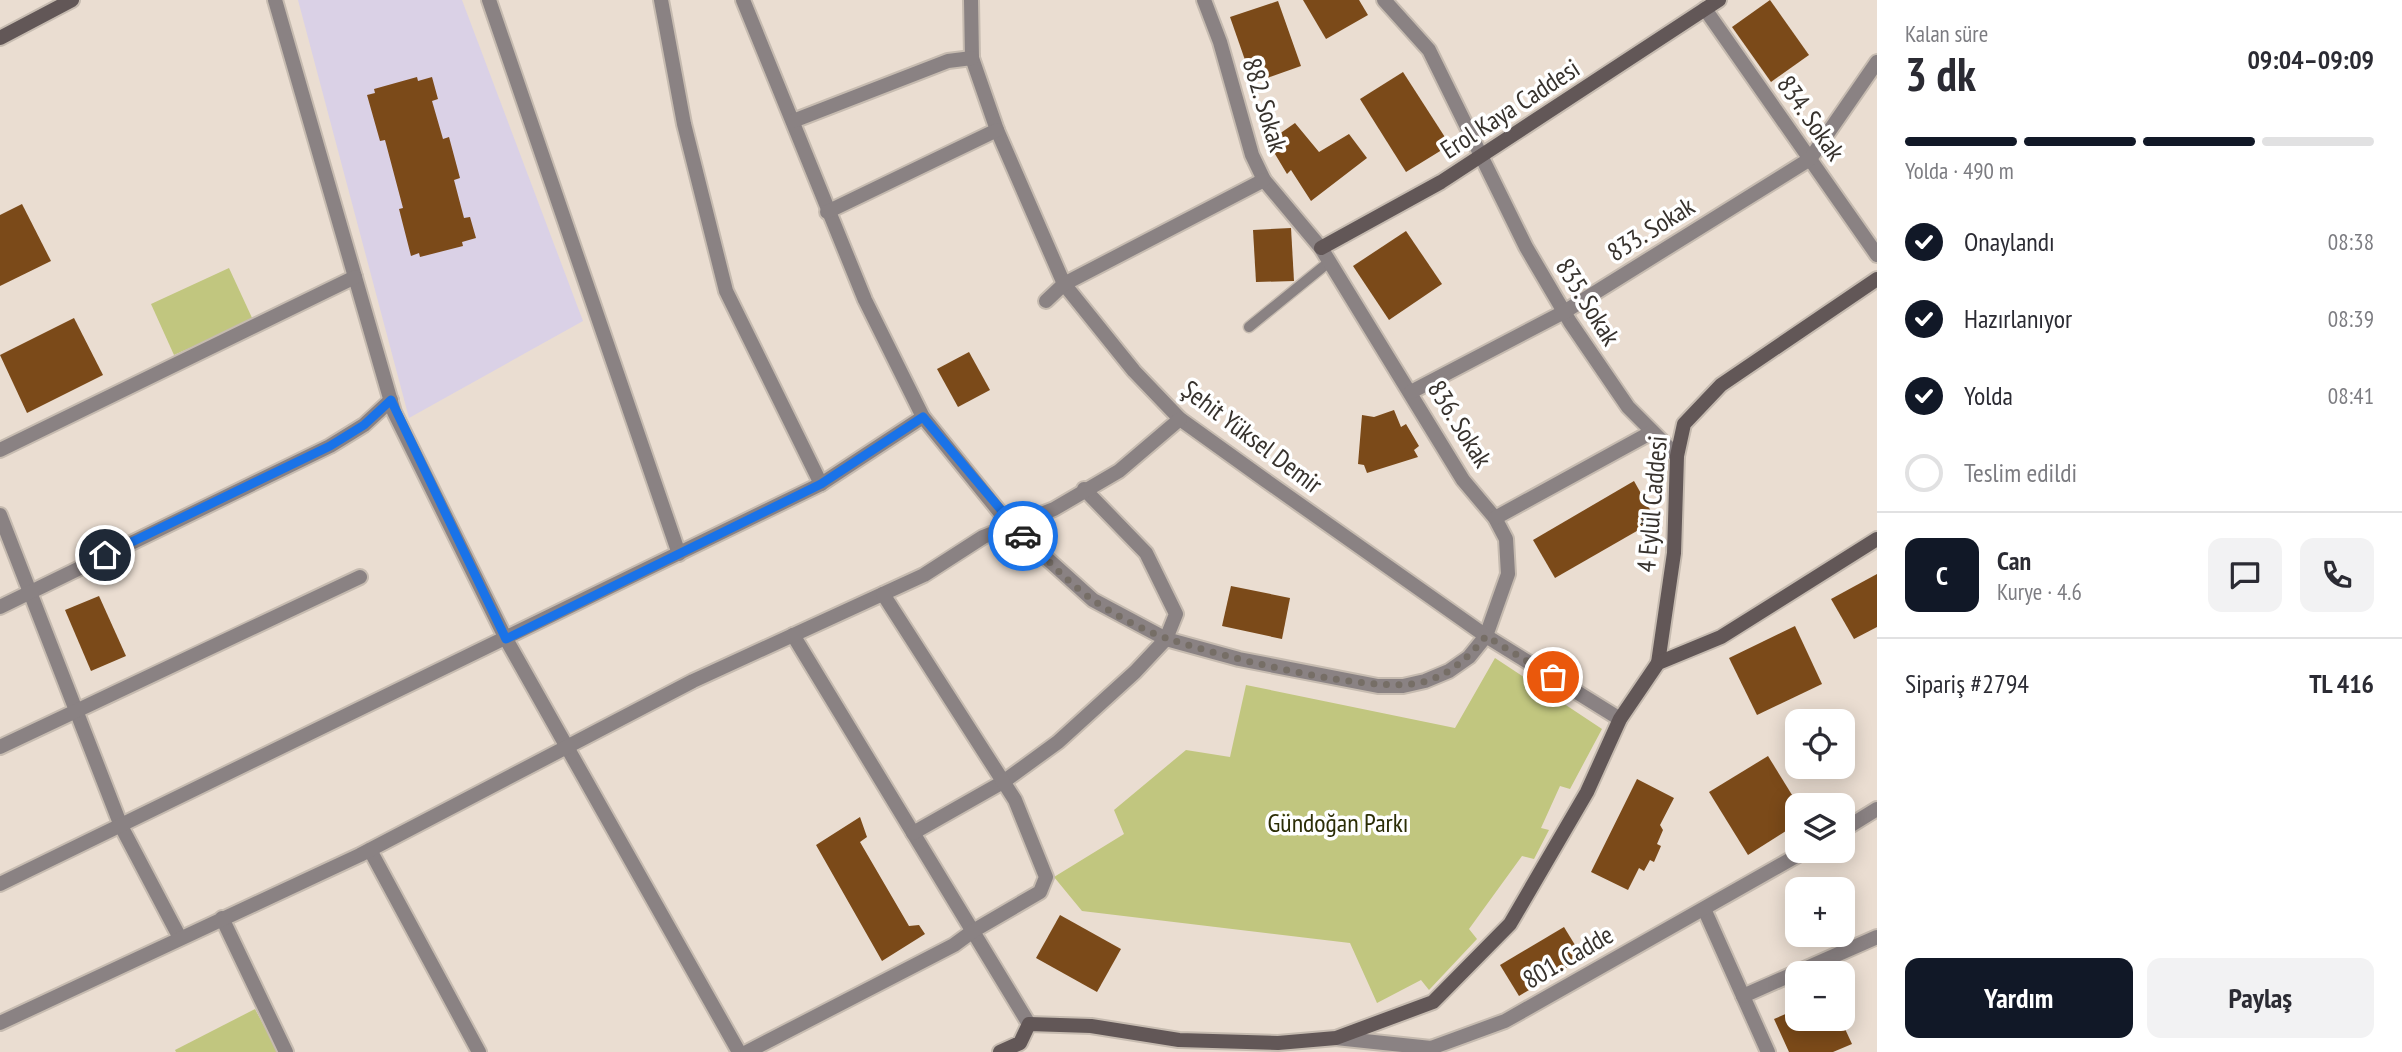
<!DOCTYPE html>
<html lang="tr">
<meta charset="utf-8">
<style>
body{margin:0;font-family:"PT Sans Narrow",sans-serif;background:#f2f2f3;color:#2b2b33;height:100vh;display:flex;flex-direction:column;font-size:26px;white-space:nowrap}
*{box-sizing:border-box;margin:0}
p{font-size:23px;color:#7c7c81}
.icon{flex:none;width:38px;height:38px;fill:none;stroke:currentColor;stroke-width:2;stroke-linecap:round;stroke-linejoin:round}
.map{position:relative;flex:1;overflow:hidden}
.details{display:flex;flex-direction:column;background:#fff;width:525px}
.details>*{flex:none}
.buttons{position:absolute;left:1785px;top:709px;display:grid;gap:14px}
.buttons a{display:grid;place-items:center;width:70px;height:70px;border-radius:14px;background:#fff;box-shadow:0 4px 18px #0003;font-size:35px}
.pin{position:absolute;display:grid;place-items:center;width:60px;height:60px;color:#fff;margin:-30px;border:4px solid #fff;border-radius:50%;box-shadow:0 2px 7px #0007}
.courier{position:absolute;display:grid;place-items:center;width:70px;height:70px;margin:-35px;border:5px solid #1a73e8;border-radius:50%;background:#fff;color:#222;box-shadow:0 2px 9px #0007}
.head em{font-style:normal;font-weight:700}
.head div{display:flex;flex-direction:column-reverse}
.head{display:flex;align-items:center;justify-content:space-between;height:119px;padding:0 28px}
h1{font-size:46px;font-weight:700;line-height:52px}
.bar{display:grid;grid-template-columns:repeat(4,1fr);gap:10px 7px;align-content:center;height:84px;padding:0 28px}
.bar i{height:9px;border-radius:5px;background:#e1e1e2}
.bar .current{background:#111827}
.bar p{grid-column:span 4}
.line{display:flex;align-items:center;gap:18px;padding:0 28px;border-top:2px solid #e1e1e2}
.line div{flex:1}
.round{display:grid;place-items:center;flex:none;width:74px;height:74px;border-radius:14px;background:#f2f2f3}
ol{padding:0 28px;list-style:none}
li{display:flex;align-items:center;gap:21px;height:77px}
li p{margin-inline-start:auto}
li .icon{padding:7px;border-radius:50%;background:#111827;color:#fff;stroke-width:4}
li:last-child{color:#7c7c81}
li i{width:38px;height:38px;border:4px solid #e1e1e2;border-radius:50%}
.action{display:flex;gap:14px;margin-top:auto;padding:14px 28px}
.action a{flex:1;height:80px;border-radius:14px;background:#111827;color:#fff;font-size:28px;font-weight:700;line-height:80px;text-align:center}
.action a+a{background:#f2f2f3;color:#2b2b33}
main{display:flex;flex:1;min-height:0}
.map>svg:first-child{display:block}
.education{fill:#dad1e6}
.green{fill:#c1c67f}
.building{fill:#7b4a19}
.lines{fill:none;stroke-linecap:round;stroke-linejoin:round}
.lane-casing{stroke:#c6bbb0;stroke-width:13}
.street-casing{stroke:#c6bbb0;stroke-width:18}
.secondary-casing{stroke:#c6bbb0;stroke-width:18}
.lane{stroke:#8a8283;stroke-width:10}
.street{stroke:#8a8283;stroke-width:14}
.secondary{stroke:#625757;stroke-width:14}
.done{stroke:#766e66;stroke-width:7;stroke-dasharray:0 12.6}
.route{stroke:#1a73e8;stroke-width:9}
.labels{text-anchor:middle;stroke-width:7;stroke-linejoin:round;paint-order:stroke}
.street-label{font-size:26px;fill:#37322d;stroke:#fff}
.park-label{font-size:26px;fill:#2b2d05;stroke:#fff}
</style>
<main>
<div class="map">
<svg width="1877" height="1052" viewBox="0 0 1877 1052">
<rect width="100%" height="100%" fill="#eaddd1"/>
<path class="education" d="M298,0H462L583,321L409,418Z"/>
<g class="green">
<path d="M229,268L253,320L174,355L151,304Z"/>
<path d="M1495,658L1602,729L1570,789L1560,786L1541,828L1549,830L1534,859L1522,856L1469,929L1477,939L1429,990L1421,980L1377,1003L1350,943L1082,911L1054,877L1124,834L1114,810L1186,750L1230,757L1246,685L1455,728Z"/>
<path d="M255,1009L278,1052H176L175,1050Z"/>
</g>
<g class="building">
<path d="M1303,0H1359L1368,15L1326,39Z"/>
<path d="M1770,0L1809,55L1771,82L1732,27Z"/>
<path d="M1278,1L1301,66L1253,83L1230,17Z"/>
<path d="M1403,72L1450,145L1406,172L1360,99Z"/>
<path d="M417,77L418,81L432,77L438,99L432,101L443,139L449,137L460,178L454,180L464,218L470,217L476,238L462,242L463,246L420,257L419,253L411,256L399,209L403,208L385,140L380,141L367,95L375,93L374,89Z"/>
<path d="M1295,123L1319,152L1349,134L1367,158L1311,201L1291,170L1287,174L1272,149L1276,145L1272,139Z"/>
<path d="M22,204L51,261L0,286V215Z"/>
<path d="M1291,228L1294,281L1256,282L1253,230Z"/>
<path d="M1406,231L1442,284L1389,320L1353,266Z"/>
<path d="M74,318L103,375L27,413L0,355Z"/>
<path d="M969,352L990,390L958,407L937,369Z"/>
<path d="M1394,410L1401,427L1406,424L1419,446L1414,450L1418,457L1367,473L1364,465L1358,464L1362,415L1374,417Z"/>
<path d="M1634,481L1656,520L1555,578L1533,540Z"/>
<path d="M1877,574V627L1854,639L1831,599Z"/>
<path d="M1231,586L1290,598L1282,639L1222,626Z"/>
<path d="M99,596L126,656L91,671L65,610Z"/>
<path d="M1795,626L1822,684L1757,715L1729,658Z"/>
<path d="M1768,756L1797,803V824L1748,855L1709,792Z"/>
<path d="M1637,779L1674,798L1660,825L1663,830L1657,844L1661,846L1654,862L1650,860L1644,871L1639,868L1628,890L1591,872Z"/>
<path d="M860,817L867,837L860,842L909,926L919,925L925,934L882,961L816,845Z"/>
<path d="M1060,915L1121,949L1097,992L1036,958Z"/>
<path d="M1564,927L1583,958L1519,996L1500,965Z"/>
<path d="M1797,1009V1018H1840L1852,1044L1833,1052H1789L1774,1019Z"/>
</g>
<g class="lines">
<g class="lane-casing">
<path id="lane" d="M1249,327L1329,262"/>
</g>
<g class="street-casing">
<g id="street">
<path d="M275,0L394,412L506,639L739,1052"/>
<path d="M489,0L679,554"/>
<path d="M661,0L684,124L726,291L821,484"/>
<path d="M743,0L865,300L923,417L1011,526L1093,600L1166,639L1239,659L1378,686H1403L1425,681L1449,671L1469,657L1486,636L1508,574L1506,539L1495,518L1463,480L1321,248L1264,180L1252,155L1220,42L1204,0"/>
<path d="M971,0L972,58L997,130L1064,284L1134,371L1180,419L1265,480L1486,636L1620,719"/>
<path d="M1384,0L1429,50L1526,247L1570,322L1628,407L1677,456"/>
<path d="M1705,9L1877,255"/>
<path d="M793,121L948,61L972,58"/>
<path d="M827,212L997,130"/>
<path d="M1046,301L1064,284L1264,180"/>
<path d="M1411,392L1564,312L1810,159L1877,62"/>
<path d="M0,450L355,277"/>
<path d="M0,515L121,826L180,938"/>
<path d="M1495,518L1652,432"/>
<path d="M0,607L330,446L364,425L391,400"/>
<path d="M793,635L1029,1024"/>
<path d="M0,747L360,577"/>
<path d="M1843,830L1877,809"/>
<path d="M913,833L1003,782L1058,742L1135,672L1166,639L1176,614L1146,553L1084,489"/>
<path d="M370,850L479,1052"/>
<path d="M0,884L821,484L923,417"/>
<path d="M1705,911L1768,1052"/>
<path d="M222,918L286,1052"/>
<path d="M1743,996L1877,937"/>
<path d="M0,1023L360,855L693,681L924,575L983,537L1054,509L1119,471L1180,419"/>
<path d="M1336,1038L1431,1048L1505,1021L1807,850"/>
<path d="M747,1052L954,945L973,931L1040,892L1046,877L1015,800L883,594"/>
</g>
</g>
<g class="secondary-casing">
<g id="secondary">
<path d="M0,38L72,0"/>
<path d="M1321,248L1441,182L1719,0"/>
<path d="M1658,663L1674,553L1677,456L1684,424L1721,385L1877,279"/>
<path d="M1000,1052L1020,1043L1029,1024L1091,1026L1179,1040L1278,1043L1336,1038L1433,1002L1510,924L1587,792L1620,719L1658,663L1721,637L1877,539"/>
</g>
</g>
<use href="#lane" class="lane"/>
<use href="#street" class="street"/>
<use href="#secondary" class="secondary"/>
</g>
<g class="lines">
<path class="done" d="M1023,536C1045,557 1068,583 1093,600C1115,615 1144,631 1169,639C1223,657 1371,695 1423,682C1450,675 1469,657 1486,636L1553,677"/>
<path class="route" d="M105,555L330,446L364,425L391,400L506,639L821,484L923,417L1023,536"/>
</g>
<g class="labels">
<g class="street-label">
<text transform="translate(1265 105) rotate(73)" y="9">882. Sokak</text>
<text transform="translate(1510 109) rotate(-33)" y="9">Erol Kaya Caddesi</text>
<text transform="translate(1811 118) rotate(55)" y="9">834. Sokak</text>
<text transform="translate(1651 229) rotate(-32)" y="9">833. Sokak</text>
<text transform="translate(1588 302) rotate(58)" y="9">835. Sokak</text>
<text transform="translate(1460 424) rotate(58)" y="9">836. Sokak</text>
<text transform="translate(1252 437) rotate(37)" y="9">Şehit Yüksel Demir</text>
<text transform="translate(1652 504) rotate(-85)" y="9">4 Eylül Caddesi</text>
<text transform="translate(1568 957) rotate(-30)" y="9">801. Cadde</text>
</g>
<g class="park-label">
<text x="1338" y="832">Gündoğan Parkı</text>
</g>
</g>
</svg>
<div class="buttons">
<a><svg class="icon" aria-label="locate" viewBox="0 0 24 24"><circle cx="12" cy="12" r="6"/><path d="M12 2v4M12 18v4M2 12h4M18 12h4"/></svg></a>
<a><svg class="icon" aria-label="layers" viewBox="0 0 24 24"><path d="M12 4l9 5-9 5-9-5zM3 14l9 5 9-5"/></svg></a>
<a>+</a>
<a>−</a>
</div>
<div class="pin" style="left:1553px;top:677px;background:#ea580c"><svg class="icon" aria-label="bag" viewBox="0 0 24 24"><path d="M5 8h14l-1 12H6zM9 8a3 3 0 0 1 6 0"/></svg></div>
<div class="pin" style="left:105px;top:555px;background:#1f2937"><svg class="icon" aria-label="home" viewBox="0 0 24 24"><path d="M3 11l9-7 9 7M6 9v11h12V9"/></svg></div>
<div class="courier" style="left:1023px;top:536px"><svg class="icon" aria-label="car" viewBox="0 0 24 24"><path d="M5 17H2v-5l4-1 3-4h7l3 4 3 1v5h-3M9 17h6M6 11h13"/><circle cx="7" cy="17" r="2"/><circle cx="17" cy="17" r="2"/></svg></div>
</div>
<section class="details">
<div class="head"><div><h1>3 dk</h1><p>Kalan süre</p></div><em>09:04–09:09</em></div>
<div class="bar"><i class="current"></i><i class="current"></i><i class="current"></i><i></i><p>Yolda · 490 m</p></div>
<ol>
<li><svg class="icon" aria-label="check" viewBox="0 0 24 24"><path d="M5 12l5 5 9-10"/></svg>Onaylandı<p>08:38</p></li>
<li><svg class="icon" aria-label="check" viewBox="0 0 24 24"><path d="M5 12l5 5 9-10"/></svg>Hazırlanıyor<p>08:39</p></li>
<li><svg class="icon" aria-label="check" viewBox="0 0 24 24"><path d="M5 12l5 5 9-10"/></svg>Yolda<p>08:41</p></li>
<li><i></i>Teslim edildi</li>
</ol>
<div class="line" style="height:126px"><b class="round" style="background:#111827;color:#fff">C</b><div><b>Can</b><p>Kurye · 4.6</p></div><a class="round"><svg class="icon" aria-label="chat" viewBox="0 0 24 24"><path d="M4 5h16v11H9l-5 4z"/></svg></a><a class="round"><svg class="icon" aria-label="phone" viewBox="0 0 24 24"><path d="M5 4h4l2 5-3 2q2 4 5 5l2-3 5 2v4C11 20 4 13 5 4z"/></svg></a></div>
<div class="line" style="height:91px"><div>Sipariş #2794</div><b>TL 416</b></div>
<div class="action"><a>Yardım</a><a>Paylaş</a></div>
</section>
</main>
